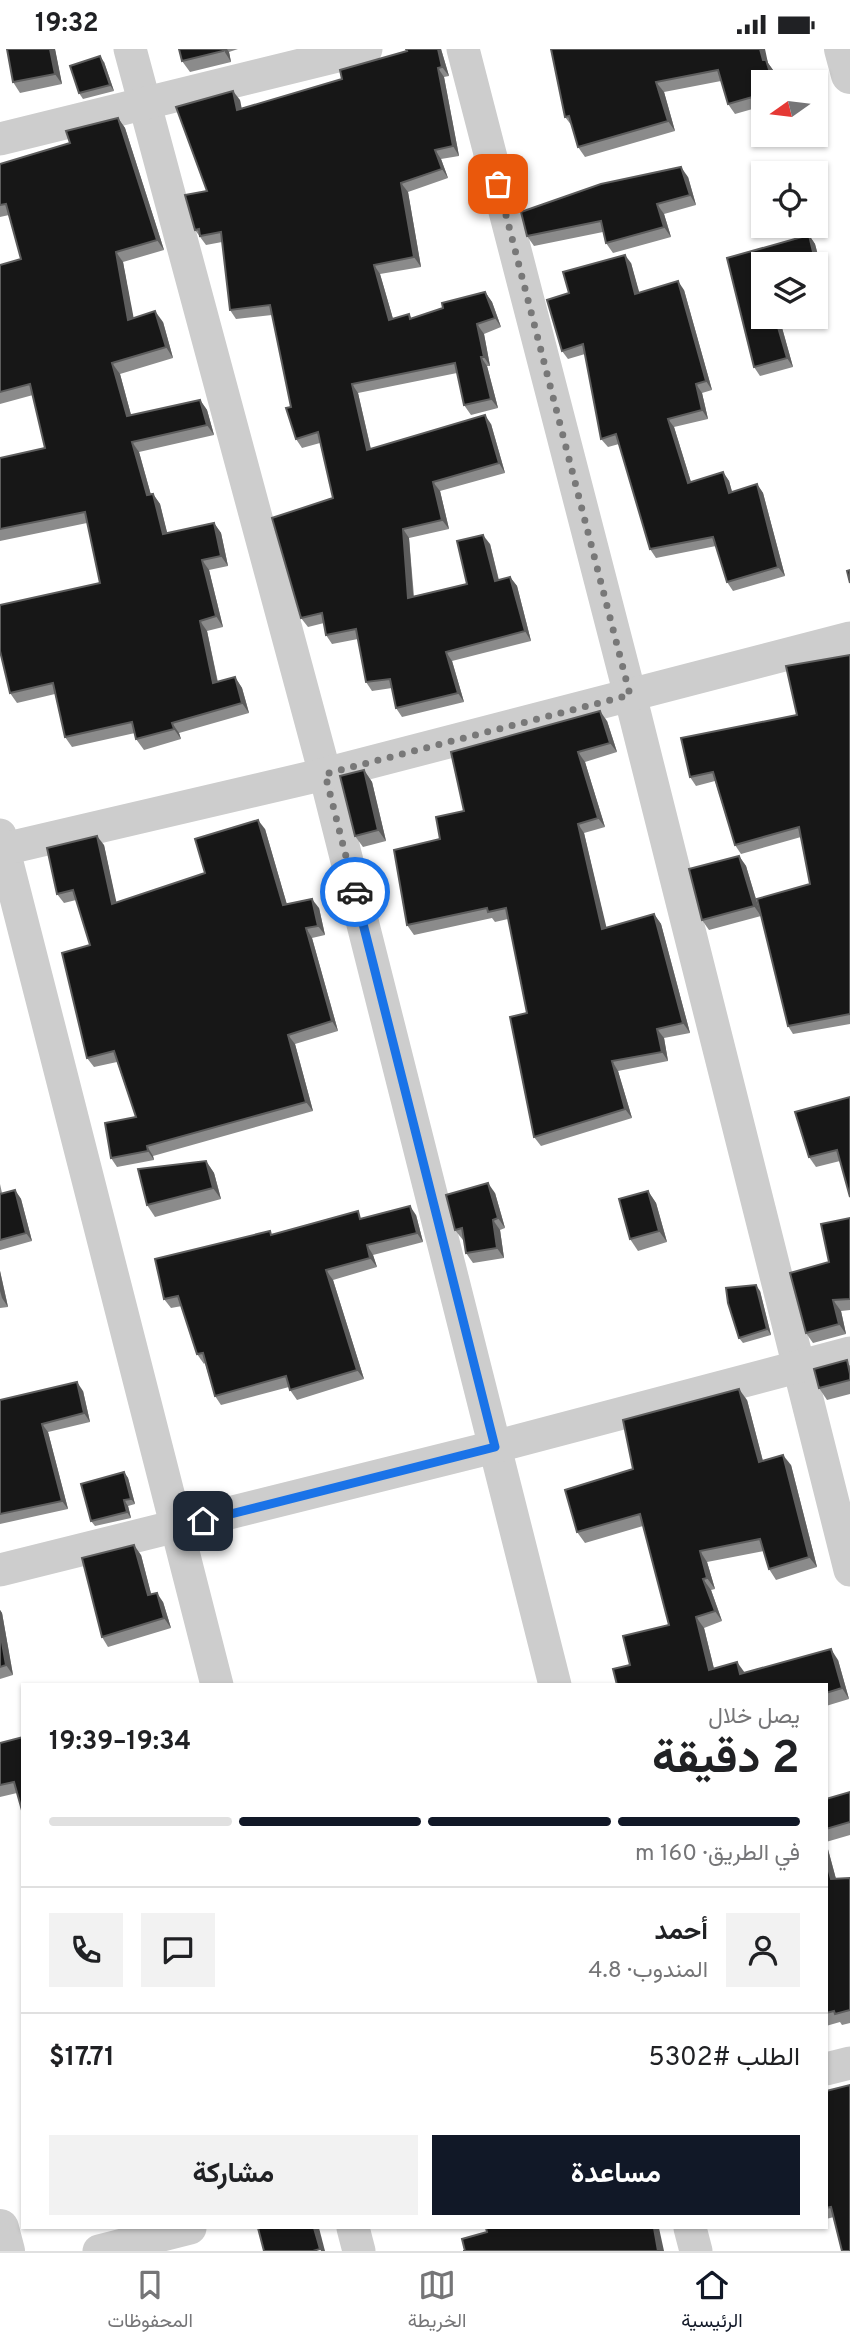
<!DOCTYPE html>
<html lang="ar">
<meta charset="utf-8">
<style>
body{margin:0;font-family:Overpass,Vazirmatn,sans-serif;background:#f2f2f2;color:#202124;direction:rtl;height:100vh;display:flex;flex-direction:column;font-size:26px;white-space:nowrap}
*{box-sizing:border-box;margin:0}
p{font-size:23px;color:#757577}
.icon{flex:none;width:38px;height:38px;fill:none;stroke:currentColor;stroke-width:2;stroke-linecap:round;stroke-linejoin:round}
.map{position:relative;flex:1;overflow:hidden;direction:ltr}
.panel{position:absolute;left:21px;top:1634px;width:807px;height:546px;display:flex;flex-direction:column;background:#fff;border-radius:0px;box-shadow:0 2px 5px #0004;direction:rtl}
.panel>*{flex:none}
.needle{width:46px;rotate:256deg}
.controls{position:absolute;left:751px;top:21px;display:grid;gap:14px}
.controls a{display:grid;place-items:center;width:77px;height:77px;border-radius:0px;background:#fff;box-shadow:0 2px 5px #0004;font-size:35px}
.pin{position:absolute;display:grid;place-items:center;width:60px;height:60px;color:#fff;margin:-30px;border-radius:14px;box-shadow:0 4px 10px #0006}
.courier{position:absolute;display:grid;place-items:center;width:70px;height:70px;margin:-35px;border:5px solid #1a73e8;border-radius:50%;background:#fff;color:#222;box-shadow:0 2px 9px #0007}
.overview em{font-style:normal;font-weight:700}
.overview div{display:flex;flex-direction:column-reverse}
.overview{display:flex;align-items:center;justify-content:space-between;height:119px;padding:0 28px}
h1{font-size:46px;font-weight:700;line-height:52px}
.bar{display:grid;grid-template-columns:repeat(4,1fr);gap:10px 7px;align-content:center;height:84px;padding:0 28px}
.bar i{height:9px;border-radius:5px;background:#e0e0e0}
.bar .selected{background:#111827}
.bar p{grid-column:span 4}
.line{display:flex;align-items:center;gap:18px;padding:0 28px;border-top:2px solid #e0e0e0}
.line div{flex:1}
.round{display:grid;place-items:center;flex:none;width:74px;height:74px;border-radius:0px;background:#f2f2f2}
.primary-button{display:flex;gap:14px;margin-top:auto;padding:14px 28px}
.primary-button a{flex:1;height:80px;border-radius:0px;background:#111827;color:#fff;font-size:28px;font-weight:700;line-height:80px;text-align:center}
.primary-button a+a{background:#f2f2f2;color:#202124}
.status{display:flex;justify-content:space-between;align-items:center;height:49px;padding:0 35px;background:#fff;direction:ltr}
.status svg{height:19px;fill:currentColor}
.tabs{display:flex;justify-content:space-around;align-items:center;height:98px;border-top:2px solid #e0e0e0;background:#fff;font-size:19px;color:#757577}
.tabs a{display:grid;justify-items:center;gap:4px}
.tabs .selected{color:#111827}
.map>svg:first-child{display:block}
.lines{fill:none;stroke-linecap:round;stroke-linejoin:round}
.minor{stroke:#cdcdcd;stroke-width:33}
.tertiary{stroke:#cdcdcd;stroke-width:38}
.wall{fill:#8b8b8b}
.shaded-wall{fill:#5d5d5d}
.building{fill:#171717;stroke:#5d5d5d;stroke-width:2}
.done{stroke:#787878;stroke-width:7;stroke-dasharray:0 12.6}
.route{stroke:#1a73e8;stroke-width:9}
</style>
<div class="status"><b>19:32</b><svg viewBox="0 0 49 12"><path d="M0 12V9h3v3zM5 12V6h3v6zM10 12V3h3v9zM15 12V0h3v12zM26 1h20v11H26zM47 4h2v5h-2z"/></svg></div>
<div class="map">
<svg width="850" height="2202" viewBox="0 0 850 2202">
<rect width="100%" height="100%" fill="#fff"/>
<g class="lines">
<g class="minor">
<path d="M130,0L325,725L555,1636"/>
<path d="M463,0L630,646L850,1521"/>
<path d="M0,90L366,0"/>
<path d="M0,786L217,1636"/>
<path d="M0,801L325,725L850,589"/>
<path d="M0,1521L494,1398L850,1304"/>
<path d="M826,2020L850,2014"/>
<path d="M353,2179L359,2202"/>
<path d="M690,2179L696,2202"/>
<path d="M99,2202L190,2179"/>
</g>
<g class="tertiary">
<path d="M843,0L850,26"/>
<path d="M0,2179L6,2202"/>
</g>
</g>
<g class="wall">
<path d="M55,0L62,35L20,44L13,33Z"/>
<path d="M179,0H238L229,3L231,13L190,23L182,12Z"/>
<path d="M441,0L449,27L444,28L459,107L441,110L448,129L408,143L421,218L380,225L393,270L409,265L412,270L485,243L492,253L501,278L484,285L490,317H487L498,359L471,366L464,356L457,324L358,344L371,400L491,375L505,424L440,442L449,480L409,489L414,547L467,535L490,495L499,531L510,528L517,537L531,592L452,612L464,653L402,668L396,659L392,639L372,642L366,633L358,590L332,595L326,586L324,574L308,578L301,569L333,449L320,394L302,399L296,390L291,358L272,266L236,270L230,261L222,193L206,196L195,181L207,142L240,51L241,60Z"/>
<path d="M551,0L768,14L773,21L777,33H763V57L735,65L728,55L721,32L664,43L675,82L585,108L578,98L572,77L565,68Z"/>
<path d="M104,13L114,42L83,50L79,44Z"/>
<path d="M118,69L125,79L164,201L123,213L133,269L163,273L173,309L120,325L131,366L200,351L207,361L214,386L139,403L151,446L153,445L160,455L167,484L214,474L221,484L228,517L209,521L223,578L207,582L218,633L235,628L242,639L249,664L179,684L181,690L144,701L136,690L135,684L72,698L65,688L55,645L17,654L10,644L100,534L87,474L0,492V409L45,399L33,346L0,355V216L21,210L9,166L0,168V115L70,94Z"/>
<path d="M688,128L696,156L664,165L671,188L613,204L606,194L603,183L534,197L527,187Z"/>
<path d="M809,186L815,195L825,233L816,235V215H763V268H779L793,318L760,327L754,318L727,209Z"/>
<path d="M631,214L639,244L684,241L712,341L702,344L708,370L674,378L691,433L723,423L729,432L732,443L757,435L763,444L785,527L733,542L727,533L716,497L656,509L650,500L619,395L608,398L601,390L585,305L568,310L562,302L569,244Z"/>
<path d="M850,606V975L793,985L788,977L810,835L801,788L741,805L735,796L715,732L696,737L690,728L797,666Z"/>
<path d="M607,672L617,703L585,713L605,778L584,784L606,879L654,865L661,875L690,984L664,989L668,1012L618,1022L632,1069L541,1097L534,1088L527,964L508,870L495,873L492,869L414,886L407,876L440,790L464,762Z"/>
<path d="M364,721L372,733L386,792L363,798L355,787Z"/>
<path d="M265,780L287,856L319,859L325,886L312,889L338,982L295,995L313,1062L153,1107L154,1111L117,1118L111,1109L136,1068L117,1013L94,1018L87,1009L90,896L76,851L64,854L57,845L104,796L116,854L205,824Z"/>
<path d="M739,807L746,817L761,867L709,881L702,871Z"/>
<path d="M850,1048L840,1112L816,1118L809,1108Z"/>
<path d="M206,1112L214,1124L221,1150L155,1168L147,1156Z"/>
<path d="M0,1135L2,1144L15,1141L21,1150L32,1192L0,1201Z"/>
<path d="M648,1142L656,1154L667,1193L638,1202L630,1190Z"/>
<path d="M495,1144L505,1179L500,1181L504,1209L473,1214L466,1204L464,1191H463L455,1181Z"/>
<path d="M416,1166L423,1193L373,1206L377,1218L333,1231L364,1330L297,1351L290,1341L289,1338L221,1356L215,1347L205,1314L204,1315L197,1305L182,1257L171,1259L164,1250L272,1185L363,1170Z"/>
<path d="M850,1169V1261L841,1262L846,1285L813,1294L806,1284L829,1213Z"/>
<path d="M0,1222L8,1258L0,1259Z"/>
<path d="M760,1242L771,1286L743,1294L739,1289Z"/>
<path d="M850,1316V1345L827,1351L819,1339Z"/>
<path d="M83,1342L90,1373L48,1383L68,1460L0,1475V1351Z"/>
<path d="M747,1351L763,1412L791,1416L817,1518L776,1531L769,1520L764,1502L707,1513L715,1540L711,1541L722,1572L704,1579L714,1620L744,1624L838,1611L849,1650L826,1657V1636L630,1616L669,1576L643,1477L585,1494L577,1483L633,1420Z"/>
<path d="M124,1423L128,1429L135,1455L128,1457L131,1469L95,1477L91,1472Z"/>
<path d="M141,1506L151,1545L163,1553L171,1579L108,1598L102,1588Z"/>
<path d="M0,1561L2,1564L13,1626L0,1630Z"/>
<path d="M23,1688L17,1744L0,1748V1694Z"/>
<path d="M850,1743V1786L826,1793V1750Z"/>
<path d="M826,1793L836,1830L850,1829V1974L842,1976L840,1973L826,1977Z"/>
<path d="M826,2042L834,2168L826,2170Z"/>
</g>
<g class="shaded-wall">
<path d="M50,0H55L62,35L55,25Z"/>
<path d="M223,0H227L229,3L231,13Z"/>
<path d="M438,0H441L449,27L442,18Z"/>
<path d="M760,0H765L768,14L773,21L777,33H773L763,11Z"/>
<path d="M100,7L104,13L114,42L110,36Z"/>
<path d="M438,19L444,28L459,107L453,97Z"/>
<path d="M656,33L664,43L675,82L668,72Z"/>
<path d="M233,42L240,51L244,70L237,61Z"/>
<path d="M118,69L125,79L164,201L157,191Z"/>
<path d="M435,101L441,110L448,129L442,120Z"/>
<path d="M681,118L688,128L696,156L690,146Z"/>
<path d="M401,134L408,143L421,218L414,208Z"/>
<path d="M657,155L664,165L671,188L664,178Z"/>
<path d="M809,186L815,195L825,233L818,224Z"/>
<path d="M116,203L123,213L136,281L128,271Z"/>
<path d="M625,206L631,214L642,253L635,245Z"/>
<path d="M374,216L380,225L396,280L389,271Z"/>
<path d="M678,232L684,241L712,341L706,332Z"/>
<path d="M485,243L492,253L501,278L495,269Z"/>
<path d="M155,262L163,273L173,309L166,298Z"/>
<path d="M775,268H779L793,318L787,309Z"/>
<path d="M477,275L484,285L490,317L484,308Z"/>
<path d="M481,308L487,317L498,359L491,350Z"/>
<path d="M112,314L120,325L134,377L127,367Z"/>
<path d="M352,335L358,344L373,410L367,401Z"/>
<path d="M696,335L702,344L708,370L702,361Z"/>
<path d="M200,351L207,361L214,386L207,376Z"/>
<path d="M485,366L491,375L505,424L499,414Z"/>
<path d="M668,370L674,378L694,443L688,434Z"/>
<path d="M132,393L139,403L154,457L147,446Z"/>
<path d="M723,423L729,432L735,453L729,444Z"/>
<path d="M433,433L440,442L449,480L442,471Z"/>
<path d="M757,435L763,444L785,527L778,518Z"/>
<path d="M153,445L160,455L170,495L163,485Z"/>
<path d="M214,474L221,484L228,517L221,507Z"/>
<path d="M403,480L409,489L414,558L408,549Z"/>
<path d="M483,486L490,495L501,541L495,532Z"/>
<path d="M202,511L209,521L223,578L216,567Z"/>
<path d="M510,528L517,537L531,592L525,582Z"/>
<path d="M200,572L207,582L220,645L213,634Z"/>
<path d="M446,603L452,612L464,653L458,644Z"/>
<path d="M235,628L242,639L249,664L242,654Z"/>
<path d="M600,662L607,672L617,703L610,694Z"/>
<path d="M172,674L179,684L181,690L174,680Z"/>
<path d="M578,703L585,713L605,778L598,769Z"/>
<path d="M364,721L372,733L386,792L378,781Z"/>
<path d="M258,771L265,780L290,866L283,856Z"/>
<path d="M578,775L584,784L609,889L602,880Z"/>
<path d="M97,787L104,796L119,865L112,855Z"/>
<path d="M739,807L746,817L761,867L754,857Z"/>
<path d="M312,850L319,859L325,886L318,877Z"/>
<path d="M654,865L661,875L690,984L683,974Z"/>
<path d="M306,879L312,889L338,982L332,972Z"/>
<path d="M657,980L664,989L668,1012L662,1003Z"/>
<path d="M288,986L295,995L313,1062L306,1053Z"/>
<path d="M612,1012L618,1022L632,1069L625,1060Z"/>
<path d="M147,1097L153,1107L154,1111L148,1102Z"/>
<path d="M206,1112L214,1124L221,1150L213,1139Z"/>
<path d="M488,1134L495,1144L505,1179L498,1169Z"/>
<path d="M15,1141L21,1150L32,1192L26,1184Z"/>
<path d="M648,1142L656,1154L667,1193L659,1182Z"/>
<path d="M410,1157L416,1166L423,1193L417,1184Z"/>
<path d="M493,1171L500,1181L504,1209L497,1199Z"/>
<path d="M367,1196L373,1206L377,1218L370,1209Z"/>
<path d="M326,1221L333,1231L364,1330L357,1321Z"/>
<path d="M0,1222L8,1258L2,1249L0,1242Z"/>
<path d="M756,1236L760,1242L771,1286L767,1280Z"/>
<path d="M833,1251L841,1262L846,1285L839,1275Z"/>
<path d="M77,1333L83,1342L90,1373L84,1364Z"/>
<path d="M739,1340L747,1351L766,1424L759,1413Z"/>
<path d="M42,1375L48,1383L68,1460L62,1452Z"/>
<path d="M783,1406L791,1416L817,1518L809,1508Z"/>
<path d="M124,1423L128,1429L135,1455L131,1450Z"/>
<path d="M124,1451L128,1457L131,1469L127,1463Z"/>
<path d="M134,1496L141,1506L154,1556L148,1546Z"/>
<path d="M700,1502L707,1513L715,1540L707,1529Z"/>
<path d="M703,1530L711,1541L722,1572L715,1562Z"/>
<path d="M157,1544L163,1553L171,1579L164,1569Z"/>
<path d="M0,1561L2,1564L13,1626L6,1616L0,1582Z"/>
<path d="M696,1568L704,1579L717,1632L709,1621Z"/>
<path d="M831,1600L838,1611L849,1650L842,1639Z"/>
<path d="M737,1613L745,1624L740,1625Z"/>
<path d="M826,1793L839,1841L831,1830L826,1811Z"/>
<path d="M314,2179H319L325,2202H321L320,2200Z"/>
<path d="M654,2179H659L664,2202H658Z"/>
</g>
<g class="building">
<path d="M7,0H50L55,25L13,33Z"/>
<path d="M179,0H223V2L182,12Z"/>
<path d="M406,0H438L442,18L438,19L453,97L435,101L442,120L401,134L414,208L374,216L389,271L409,265L410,270L443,259L442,254L485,243L495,269L477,275L484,308H481L491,350L464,356L455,314L352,335L367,401L485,366L499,414L433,433L442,471L403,480L408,549L467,535L457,492L483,486L495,532L510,528L525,582L446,603L458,644L396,659L390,630L366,633L356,580L326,586L322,564L301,569L272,469L333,449L318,383L296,390L286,359L291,358L270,256L230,261L221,183L200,187L199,180L195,181L185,146L207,142L176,58L233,42L237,61L342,30L340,21L407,2Z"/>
<path d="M551,0H760L763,11H766L773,33H763V45L728,55L718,21L656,33L668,72L578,98L569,67L565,68Z"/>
<path d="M100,7L110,36L79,44L70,17Z"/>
<path d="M118,69L157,191L116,203L128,271L155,262L166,298L112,314L127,367L200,351L207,376L132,393L147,446L153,445L163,485L214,474L221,507L202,511L216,567L200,572L213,634L235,628L242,654L172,674L174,680L136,690L132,673L65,688L53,634L10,644L0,602V556L100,534L85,463L0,480V409L45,399L30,335L0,343V216L21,210L6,155L0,156V115L70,94L66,82Z"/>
<path d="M681,118L690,146L657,155L664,178L606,194L601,172L527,187L521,163L601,135Z"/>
<path d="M809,186L818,224H816V215H763V268H775L787,309L754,318L727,209Z"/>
<path d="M625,206L635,245L678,232L706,332L696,335L702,361L668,370L688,434L723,423L729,444L757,435L778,518L727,533L713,488L650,500L616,385L601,390L583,295L562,302L547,251L569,244L563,223Z"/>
<path d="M850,521V534L847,522Z"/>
<path d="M850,606V965L788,977L757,850L810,835L799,778L735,796L713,723L690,728L681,689L797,666L786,617Z"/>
<path d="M600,662L610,694L578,703L598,769L578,775L602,880L654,865L683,974L657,980L662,1003L612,1012L625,1060L534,1088L510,968L527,964L506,859L488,863L487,859L407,876L394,801L440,790L436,768L464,762L451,703Z"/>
<path d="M364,721L378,781L355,787L340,727Z"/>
<path d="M258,771L283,856L312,850L318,877L306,879L332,972L288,986L306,1053L147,1097L148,1102L111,1109L105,1074L136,1068L114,1002L87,1009L62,904L90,896L73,841L57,845L47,799L97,787L112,855L205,824L195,790Z"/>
<path d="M739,807L754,857L702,871L689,820Z"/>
<path d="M850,1048V1148L837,1101L809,1108L795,1063Z"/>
<path d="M206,1112L213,1139L147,1156L138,1120Z"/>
<path d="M488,1134L498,1169L493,1171L497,1199L466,1204L462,1179L455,1181L446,1146Z"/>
<path d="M15,1141L26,1184L0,1191V1145Z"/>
<path d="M648,1142L659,1182L630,1190L619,1150Z"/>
<path d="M410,1157L417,1184L367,1196L370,1209L326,1221L357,1321L290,1341L286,1327L215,1347L203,1304L197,1305L178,1247L164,1250L155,1210L270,1182L271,1186L358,1162L360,1170Z"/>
<path d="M850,1169V1250L833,1251L839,1275L806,1284L790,1224L829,1213L821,1175Z"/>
<path d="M756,1236L767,1280L739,1289L728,1254L726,1239Z"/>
<path d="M847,1311L850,1325V1331L819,1339L814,1320Z"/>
<path d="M77,1333L84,1364L42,1375L62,1452L0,1465V1351Z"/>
<path d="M739,1340L759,1413L783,1406L809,1508L769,1520L760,1490L700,1502L707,1529L703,1530L715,1562L696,1568L709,1621L737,1613L740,1625L831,1600L842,1639L826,1644V1636H617L613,1620L630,1616L623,1587L669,1576L640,1465L577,1483L565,1441L633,1420L623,1371Z"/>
<path d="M124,1423L131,1450L124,1451L127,1463L91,1472L81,1435Z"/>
<path d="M134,1496L148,1546L157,1544L164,1569L102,1588L82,1509Z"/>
<path d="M0,1582L6,1616L0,1618Z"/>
<path d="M23,1688V1765L14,1733L0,1736V1694Z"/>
<path d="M850,1743V1773L826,1780V1750Z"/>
<path d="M826,1811L831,1830L850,1829V1961L835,1965L834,1962L826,1964Z"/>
<path d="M850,2036V2202H842L831,2158L826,2159V2042Z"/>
<path d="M258,2179H314L320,2200L313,2202H264Z"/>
<path d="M486,2179H654L658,2202H463H465L462,2190L487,2183Z"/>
</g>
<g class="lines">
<path class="done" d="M355,843L325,725L630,646L498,135"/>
<path class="route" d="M203,1472L495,1398L355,843"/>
</g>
</svg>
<div class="controls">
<a><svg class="needle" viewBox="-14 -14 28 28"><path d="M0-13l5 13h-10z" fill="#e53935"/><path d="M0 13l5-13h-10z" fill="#757577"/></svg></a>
<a><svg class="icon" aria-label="locate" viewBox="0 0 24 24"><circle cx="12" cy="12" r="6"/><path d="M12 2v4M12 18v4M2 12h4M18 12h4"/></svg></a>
<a><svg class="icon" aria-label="layers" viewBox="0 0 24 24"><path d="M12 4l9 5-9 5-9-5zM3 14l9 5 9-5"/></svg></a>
</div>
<div class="pin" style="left:498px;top:135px;background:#ea580c"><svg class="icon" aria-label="bag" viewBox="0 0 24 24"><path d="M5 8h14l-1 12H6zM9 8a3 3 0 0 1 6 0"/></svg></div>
<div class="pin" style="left:203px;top:1472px;background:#1f2937"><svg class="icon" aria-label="home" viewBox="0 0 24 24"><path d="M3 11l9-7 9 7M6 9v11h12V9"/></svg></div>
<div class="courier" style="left:355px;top:843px"><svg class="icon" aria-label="car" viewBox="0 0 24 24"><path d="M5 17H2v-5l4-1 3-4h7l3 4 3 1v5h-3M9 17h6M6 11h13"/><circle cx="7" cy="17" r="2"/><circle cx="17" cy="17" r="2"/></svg></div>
<section class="panel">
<div class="overview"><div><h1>2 دقيقة</h1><p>يصل خلال</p></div><em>19:34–19:39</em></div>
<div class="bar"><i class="selected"></i><i class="selected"></i><i class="selected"></i><i></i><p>في الطريق · 160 m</p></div>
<div class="line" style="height:126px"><a class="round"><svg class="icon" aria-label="person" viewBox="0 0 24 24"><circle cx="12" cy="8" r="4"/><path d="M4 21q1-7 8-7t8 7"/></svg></a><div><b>أحمد</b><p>المندوب · 4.8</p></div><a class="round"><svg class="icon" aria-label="chat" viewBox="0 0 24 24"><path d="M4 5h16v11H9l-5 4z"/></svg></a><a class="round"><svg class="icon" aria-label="phone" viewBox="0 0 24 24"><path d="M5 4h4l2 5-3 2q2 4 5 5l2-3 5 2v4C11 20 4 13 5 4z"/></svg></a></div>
<div class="line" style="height:91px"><div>الطلب #5302</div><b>$17.71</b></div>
<div class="primary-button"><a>مساعدة</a><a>مشاركة</a></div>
</section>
</div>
<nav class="tabs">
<a class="selected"><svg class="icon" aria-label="home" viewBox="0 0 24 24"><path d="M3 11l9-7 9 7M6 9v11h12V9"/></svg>الرئيسية</a>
<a><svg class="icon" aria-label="map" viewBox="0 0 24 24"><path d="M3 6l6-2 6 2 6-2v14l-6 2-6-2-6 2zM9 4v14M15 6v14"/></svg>الخريطة</a>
<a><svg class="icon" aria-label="saved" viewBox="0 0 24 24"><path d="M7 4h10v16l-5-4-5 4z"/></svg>المحفوظات</a>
</nav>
